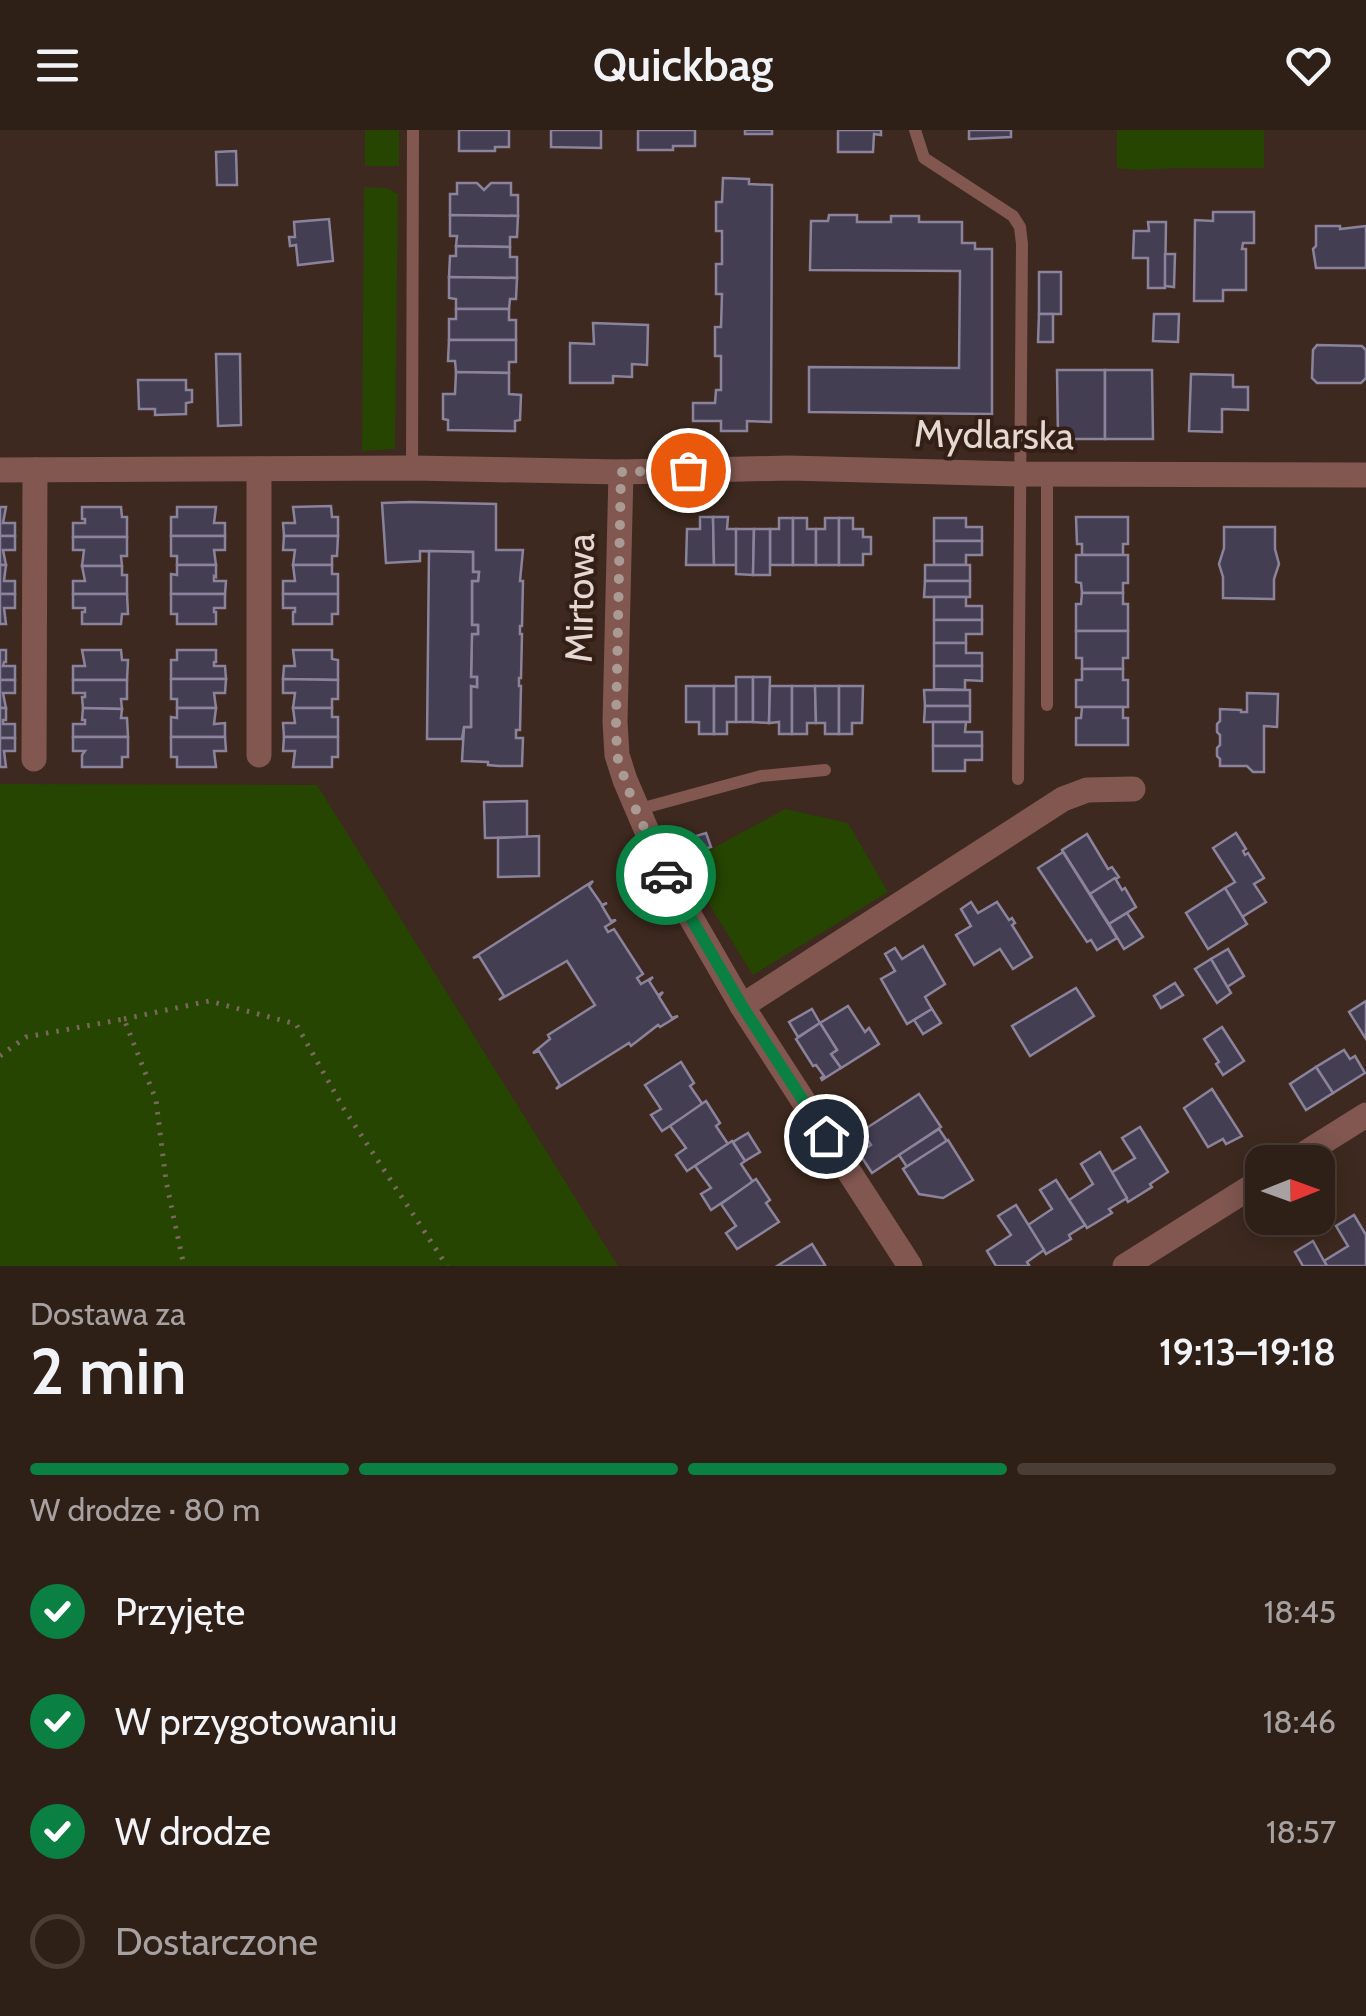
<!DOCTYPE html>
<html lang="pl">
<meta charset="utf-8">
<style>
body{margin:0;font-family:Cabin,sans-serif;background:#3a2c24;color:#f1f3f6;height:100vh;display:flex;flex-direction:column;font-size:38px;white-space:nowrap}
*{box-sizing:border-box;margin:0}
p{font-size:32px;color:#a7a2a1}
.icon{flex:none;width:55px;height:55px;fill:none;stroke:currentColor;stroke-width:2;stroke-linecap:round;stroke-linejoin:round}
.map{position:relative;height:1136px;overflow:hidden}
.sheet{display:flex;flex-direction:column;background:#2e1f17;flex:1}
.sheet>*{flex:none}
.needle{width:65px;rotate:89deg}
.tools{position:absolute;left:1245px;top:1015px;display:grid;gap:20px}
.tools a{display:grid;place-items:center;width:90px;height:90px;border-radius:20px;background:#2e1f17;box-shadow:0 5px 25px #0003,0 0 0 2px #493d36;font-size:50px}
.pin{position:absolute;display:grid;place-items:center;width:85px;height:85px;color:#fff;margin:-42px;border:5px solid #fff;border-radius:50%;box-shadow:0 2px 10px #0007}
.courier{position:absolute;display:grid;place-items:center;width:100px;height:100px;margin:-50px;border:8px solid #0b8043;border-radius:50%;background:#fff;color:#222;box-shadow:0 2px 12px #0007}
.overview em{font-style:normal;font-weight:600}
.overview div{display:flex;flex-direction:column-reverse}
.overview{display:flex;align-items:center;justify-content:space-between;height:170px;padding:0 30px}
h1{font-size:65px;font-weight:600;line-height:75px}
.bar{display:grid;grid-template-columns:repeat(4,1fr);gap:15px 10px;align-content:center;height:120px;padding:0 30px}
.bar i{height:12px;border-radius:8px;background:#493d36}
.bar .current{background:#0b8043}
.bar p{grid-column:span 4}
ol{padding:0 30px;list-style:none}
li{display:flex;align-items:center;gap:30px;height:110px}
li p{margin-inline-start:auto}
li .icon{padding:10px;border-radius:50%;background:#0b8043;color:#fff;stroke-width:4}
li:last-child{color:#a7a2a1}
li i{width:55px;height:55px;border:5px solid #493d36;border-radius:50%}
header{display:flex;justify-content:space-between;align-items:center;height:130px;padding:0 30px;background:#2e1f17;font-size:45px;font-weight:600}
.map>svg:first-child{display:block}
.green{fill:#264500}
.building{fill:#443e53;stroke:#8a839b;stroke-width:2.5}
.lines{fill:none;stroke-linecap:round;stroke-linejoin:round}
.path{stroke:#79675e;stroke-width:5;stroke-dasharray:2.5 8;stroke-linecap:butt}
.lane{stroke:#815750;stroke-width:12}
.street{stroke:#815750;stroke-width:25}
.done{stroke:#aa9a93;stroke-width:10;stroke-dasharray:0 18}
.route{stroke:#0b8043;stroke-width:12}
.labels{text-anchor:middle;stroke-width:8;stroke-linejoin:round;paint-order:stroke}
.street-label{font-size:38px;fill:#e5d7d1;stroke:#331f15}
</style>
<header><svg class="icon" aria-label="menu" viewBox="0 0 24 24"><path d="M4 6h16M4 12h16M4 18h16"/></svg>Quickbag<svg class="icon" aria-label="heart" viewBox="0 0 24 24"><path d="M12 20l-8-8c-3-5 5-10 8-4 3-6 11-1 8 4z"/></svg></header>
<div class="map">
<svg width="1366" height="1136" viewBox="0 0 1366 1136">
<rect width="100%" height="100%" fill="#3d291f"/>
<g class="green">
<rect x="365" y="0" width="34" height="36"/>
<path d="M1117,0H1264V38H1178L1137,40L1117,38Z"/>
<path d="M364,57L387,58L398,64L395,319L362,321Z"/>
<path d="M0,654L317,655L618,1136H0Z"/>
<path d="M785,679L848,693L888,762L753,845L684,734Z"/>
</g>
<g class="building">
<path d="M459,0H509V17H495V21H459Z"/>
<path d="M551,0H601V18L551,17Z"/>
<path d="M638,0H695V16H673V20H638Z"/>
<rect x="745" y="0" width="27" height="4"/>
<path d="M838,0H881V5L874,4L873,22H838Z"/>
<path d="M969,0H1011V7L969,9Z"/>
<path d="M236,21L237,55H217L216,22Z"/>
<path d="M723,48L749,49V54L772,55L771,292L747,291V301H721V291H693V273H715L716,260H721V226H715V197H721L722,164H716V134H722V101H716V72H722Z"/>
<path d="M457,53H477L484,60L491,53H511V65H518V86L450,85V64H457Z"/>
<path d="M1213,82H1254V113H1243L1242,119H1246V160H1223V171H1194L1195,90L1213,91Z"/>
<path d="M450,85L518,86L517,107H510V117L456,116L457,106H450Z"/>
<path d="M829,85H857V92H891V86H919V92H962V113H975V119H992V284L809,282V237L959,238L960,141L810,140L811,91H828Z"/>
<path d="M329,89L333,131L298,135L296,115L290,116L289,107H295L294,92Z"/>
<path d="M1148,92H1166L1165,158H1148V128H1133L1134,101H1149Z"/>
<path d="M1316,96H1340V99L1366,96V138H1316L1313,119L1316,116Z"/>
<path d="M456,116L510,117V127H517V148L449,147L450,126H456Z"/>
<path d="M1165,124H1175L1174,157L1165,156Z"/>
<rect x="1039" y="142" width="22" height="42"/>
<path d="M449,147L517,148L516,169H510L509,179H456V169L449,168Z"/>
<path d="M456,179H509V190H516V210H449V189H456Z"/>
<path d="M1039,184H1053V212H1038Z"/>
<path d="M1154,184H1179L1178,212L1153,211Z"/>
<path d="M593,193L648,195L647,235L632,234V247L613,246V253H570V213L594,214Z"/>
<path d="M449,210H516V232H509V243L456,242L455,231H448Z"/>
<path d="M1317,215L1362,216L1366,220V248L1361,253H1317L1312,248L1313,220Z"/>
<path d="M216,224H240L241,295L218,296Z"/>
<path d="M1057,240H1105V309H1058Z"/>
<path d="M1105,240H1152L1153,309H1105Z"/>
<path d="M456,242L509,243V264L521,265L520,290L515,291V301L448,300V290L443,289V264H455Z"/>
<path d="M1191,244L1233,245V257H1248V280L1222,279V302L1189,301Z"/>
<path d="M138,250H186V260H192V272L186,273V284L155,285V279H139Z"/>
<path d="M410,372L496,374V420H523L520,451H523L522,496H520V504H522L521,548H519V556H521L520,600H516V608H523L522,636H499L488,635V632L462,631L464,597H471V556L477,557V547H471L472,504H478V495H472V451H478L479,442H473V422L420,421V431L386,433L382,373Z"/>
<path d="M331,376L332,387H338V406H284L283,393H295L293,377Z"/>
<path d="M0,377H6L3,393H15V406H0Z"/>
<path d="M82,377H121L122,387H127V407H73V393H85V389H82Z"/>
<path d="M177,377H216L214,393H225V406H171V387H177Z"/>
<path d="M700,387H713L714,435H686L687,399H700Z"/>
<path d="M713,387H728L727,399H736L737,435H714Z"/>
<path d="M1076,387H1128V414H1123V425H1082V414H1077Z"/>
<path d="M779,388H793V435H770V399H779Z"/>
<path d="M793,388H807V399H816V435H793Z"/>
<path d="M825,388H839V435H816V399H825Z"/>
<path d="M839,388H853V399H863V407H871V424H863V435H839Z"/>
<path d="M934,388H966V397H982V411H934Z"/>
<path d="M1224,397H1275V419L1279,434L1274,449V469L1223,468V447L1219,434L1224,418Z"/>
<path d="M736,399H754L753,445L736,444Z"/>
<path d="M754,399H770V445H753Z"/>
<path d="M0,406H15V420H3L6,435H0Z"/>
<path d="M171,406H225V420H214L216,435H177V426H171Z"/>
<path d="M284,406H338L337,426H332V435H293L295,420H283Z"/>
<path d="M73,407H127V426H121L122,436H82L84,420H73Z"/>
<path d="M934,411H982V425H966V435H934Z"/>
<path d="M429,421L473,422V442H479L478,451H472V495H478V504H472L471,547H477V557L471,556V597H464L462,609H427Z"/>
<path d="M1076,425H1128V453H1123V463H1082L1081,453L1076,452Z"/>
<path d="M0,435H6L4,451H15V464H0Z"/>
<path d="M177,435H216V447L214,446V451H226L225,464H171V444L177,445Z"/>
<path d="M293,435H332V444H338V464H283V451H295Z"/>
<rect x="925" y="435" width="45" height="16"/>
<path d="M82,436H122V445H127V464H73V451H85Z"/>
<path d="M925,451H970V467H924Z"/>
<path d="M1082,463H1123V474H1128V501H1076V474H1081Z"/>
<path d="M0,464H15V478H4L6,494H0Z"/>
<path d="M73,464H127L128,484H122L121,494H82V482H85V478H73Z"/>
<path d="M171,464H225V478H214V482H216V494H177V484H171Z"/>
<path d="M283,464H338V484H332V494H293V482H295V478H283Z"/>
<path d="M934,467H966V476H982V490H934Z"/>
<path d="M934,490H982V504H966V513H934Z"/>
<path d="M1076,501H1128V528H1123V539H1082V528H1076Z"/>
<path d="M934,513H966V523H982V536H934Z"/>
<path d="M0,520H6V532H4L3,536H15V550H0Z"/>
<path d="M82,520H121L122,530H128L127,550H73V536H85Z"/>
<path d="M177,520H216V532H214V536H225L226,549H171V530H177Z"/>
<path d="M293,520H332V529L338,530V550L283,549L284,536H295Z"/>
<path d="M934,536H982V551L965,550V560L934,559Z"/>
<path d="M1082,539H1123V550H1128V577H1076V550H1082Z"/>
<rect x="736" y="547" width="17" height="45"/>
<path d="M753,547H770L769,593L753,592Z"/>
<path d="M171,549H226L225,563H214L216,578H177V569H171Z"/>
<path d="M283,549L338,550V569H332V578H293L295,563H283Z"/>
<path d="M0,550H15V563H3L6,578H0Z"/>
<path d="M73,550H127V569H121L122,579L83,578L82,567H85V563H73Z"/>
<path d="M686,556H714V604H699V592H686Z"/>
<path d="M714,556H736V592H727V604H714Z"/>
<path d="M770,556H792V604H779V592L769,593Z"/>
<path d="M792,556H815L816,593H807V604H792Z"/>
<path d="M815,556H839V604H825V593H816Z"/>
<path d="M839,556H863L862,593H852V604H839Z"/>
<path d="M924,560H970V576H925Z"/>
<path d="M1247,563L1278,564L1277,597L1264,596V642H1253L1247,636H1220V629L1217,626V618L1220,615V605L1217,602V594L1220,591V579L1241,580V582H1247Z"/>
<path d="M925,576H970V592H924Z"/>
<path d="M1082,577H1123V588H1128V615H1076V588H1081Z"/>
<path d="M0,578H6V590H3V594H15V608H0Z"/>
<path d="M83,578L122,579L121,588H127L128,607H73V594H85V590H82Z"/>
<path d="M177,578H216L214,594L225,593V607H171V587L177,588Z"/>
<path d="M293,578H332V587H338V607H284L283,593H295Z"/>
<path d="M933,592H966L965,602H982V616H933Z"/>
<path d="M73,607H128V627H122V637H82V625L85,621H73Z"/>
<path d="M171,607H225L226,621H214L216,637H177V627H171Z"/>
<path d="M284,607H338V627H332V637H293L295,621H283Z"/>
<path d="M0,608H15V621H4L6,637H0Z"/>
<path d="M933,616H982V630H965V641H933Z"/>
<path d="M527,671V707L485,708L484,672Z"/>
<path d="M706,703L711,717L691,723L686,709Z"/>
<path d="M1236,703L1246,719L1243,721L1245,725L1248,723L1264,748L1254,754L1266,772L1242,787L1225,758L1235,752L1213,718Z"/>
<path d="M1087,704L1108,739L1112,737L1119,747L1090,764L1062,720Z"/>
<path d="M539,706V746L498,747V708Z"/>
<path d="M1063,722L1117,808L1097,820L1091,810L1087,812L1038,738Z"/>
<path d="M1115,748L1122,760L1125,758L1136,777L1109,794L1090,764Z"/>
<path d="M593,751L589,756L602,775L607,773L602,776L611,791L616,790L605,797L608,802L614,799L643,844L637,848L641,854L653,847L649,851L658,865L663,862L659,867L672,888L678,886L660,897L658,895L631,916L629,913L556,959L560,955L539,921L533,923L550,909L548,905L595,875L567,831L499,870L504,866L479,826L473,828Z"/>
<path d="M1225,758L1247,794L1208,819L1186,783Z"/>
<path d="M971,772L978,783L997,772L1009,790L1012,788L1015,793L1012,795L1032,827L1013,839L1000,819L974,835L956,805L971,796L961,779Z"/>
<path d="M1127,783L1143,807L1124,819L1109,794Z"/>
<path d="M923,816L945,854L925,867L932,879L907,894L881,849L895,841L885,824L895,818L902,829Z"/>
<path d="M1228,819L1244,846L1227,857L1211,829Z"/>
<path d="M1211,829L1231,863L1217,873L1195,839Z"/>
<path d="M1175,853L1183,865L1161,878L1154,866Z"/>
<path d="M1076,858L1094,886L1030,926L1012,896Z"/>
<path d="M1366,871V909L1349,882Z"/>
<path d="M848,876L865,902L869,898L879,914L841,938L831,924L837,920L820,893Z"/>
<path d="M812,879L820,893L798,907L789,892Z"/>
<path d="M932,879L941,893L923,904L914,890Z"/>
<path d="M820,893L837,920L831,924L841,938L822,950L821,948L824,946L816,935L813,936L796,909Z"/>
<path d="M1222,897L1244,931L1223,945L1216,934L1219,932L1204,909Z"/>
<path d="M1344,920L1350,929L1355,926L1365,943L1333,963L1316,937Z"/>
<path d="M681,932L694,953L690,956L703,975L662,1001L651,985L661,979L645,955Z"/>
<path d="M1316,937L1333,963L1306,980L1290,954Z"/>
<path d="M1212,959L1242,1006L1226,1014L1223,1009L1208,1017L1184,978Z"/>
<path d="M919,964L941,997L872,1043L859,1023L871,1015L862,1001Z"/>
<path d="M706,971L720,993L716,996L728,1014L687,1041L676,1025L686,1018L670,996Z"/>
<path d="M1140,997L1168,1042L1150,1054L1152,1057L1128,1072L1111,1043L1135,1028L1122,1008Z"/>
<path d="M939,999L947,1011L907,1037L899,1025Z"/>
<path d="M748,1003L760,1022L745,1031L733,1012Z"/>
<path d="M948,1010L973,1050L943,1068L919,1064L903,1039Z"/>
<path d="M732,1011L745,1031L741,1034L753,1052L711,1080L701,1064L711,1058L695,1036Z"/>
<path d="M1100,1022L1127,1068L1109,1079L1112,1083L1087,1098L1069,1070L1093,1054L1081,1034Z"/>
<path d="M756,1049L770,1070L766,1073L779,1092L737,1119L726,1103L736,1096L721,1074Z"/>
<path d="M1056,1050L1085,1095L1069,1105L1071,1109L1046,1124L1028,1095L1052,1079L1040,1060Z"/>
<path d="M1016,1075L1044,1120L1027,1132L1029,1135L1027,1136H996L987,1121L1011,1105L998,1086Z"/>
<path d="M1354,1085L1366,1105V1136H1327L1324,1131L1348,1116L1336,1096Z"/>
<path d="M1313,1111L1324,1131L1327,1136H1303L1295,1122Z"/>
<path d="M812,1114L825,1135L823,1136H777Z"/>
</g>
<g class="lines">
<g class="path">
<path d="M124,889L209,871L296,894L344,979L447,1136"/>
<path d="M0,926L26,907L124,889L156,970L166,1051L184,1136"/>
</g>
<g class="lane">
<path d="M915,0L924,28L1013,86L1020,97L1022,114L1018,649"/>
<path d="M412,338L413,0"/>
<path d="M1047,344V575"/>
<path d="M636,680L761,646L825,640"/>
</g>
<g class="street">
<path d="M0,340L412,338L621,342L789,338L1020,344L1366,345"/>
<path d="M621,342L615,592L617,625L625,650L664,741L742,876L910,1136"/>
<path d="M259,625V339"/>
<path d="M34,629L35,340"/>
<path d="M742,876L1063,669L1087,660L1133,659"/>
<path d="M1291,1032L1366,985"/>
<path d="M1125,1136L1262,1050"/>
</g>
</g>
<g class="lines">
<path class="done" d="M666,745L636,680L625,650L617,626L616,592L621,342L688,340"/>
<path class="route" d="M666,745L742,876L826,1006"/>
</g>
<g class="labels">
<g class="street-label">
<text transform="translate(994 305) rotate(1)" y="13">Mydlarska</text>
<text transform="translate(580 468) rotate(-89)" y="13">Mirtowa</text>
</g>
</g>
</svg>
<div class="tools">
<a><svg class="needle" viewBox="-14 -14 28 28"><path d="M0-13l5 13h-10z" fill="#e53935"/><path d="M0 13l5-13h-10z" fill="#a7a2a1"/></svg></a>
</div>
<div class="pin" style="left:688px;top:340px;background:#ea580c"><svg class="icon" aria-label="bag" viewBox="0 0 24 24"><path d="M5 8h14l-1 12H6zM9 8a3 3 0 0 1 6 0"/></svg></div>
<div class="pin" style="left:826px;top:1006px;background:#1f2937"><svg class="icon" aria-label="home" viewBox="0 0 24 24"><path d="M3 11l9-7 9 7M6 9v11h12V9"/></svg></div>
<div class="courier" style="left:666px;top:745px"><svg class="icon" aria-label="car" viewBox="0 0 24 24"><path d="M5 17H2v-5l4-1 3-4h7l3 4 3 1v5h-3M9 17h6M6 11h13"/><circle cx="7" cy="17" r="2"/><circle cx="17" cy="17" r="2"/></svg></div>
</div>
<section class="sheet">
<div class="overview"><div><h1>2 min</h1><p>Dostawa za</p></div><em>19:13–19:18</em></div>
<div class="bar"><i class="current"></i><i class="current"></i><i class="current"></i><i></i><p>W drodze · 80 m</p></div>
<ol>
<li><svg class="icon" aria-label="check" viewBox="0 0 24 24"><path d="M5 12l5 5 9-10"/></svg>Przyjęte<p>18:45</p></li>
<li><svg class="icon" aria-label="check" viewBox="0 0 24 24"><path d="M5 12l5 5 9-10"/></svg>W przygotowaniu<p>18:46</p></li>
<li><svg class="icon" aria-label="check" viewBox="0 0 24 24"><path d="M5 12l5 5 9-10"/></svg>W drodze<p>18:57</p></li>
<li><i></i>Dostarczone</li>
</ol>
</section>
